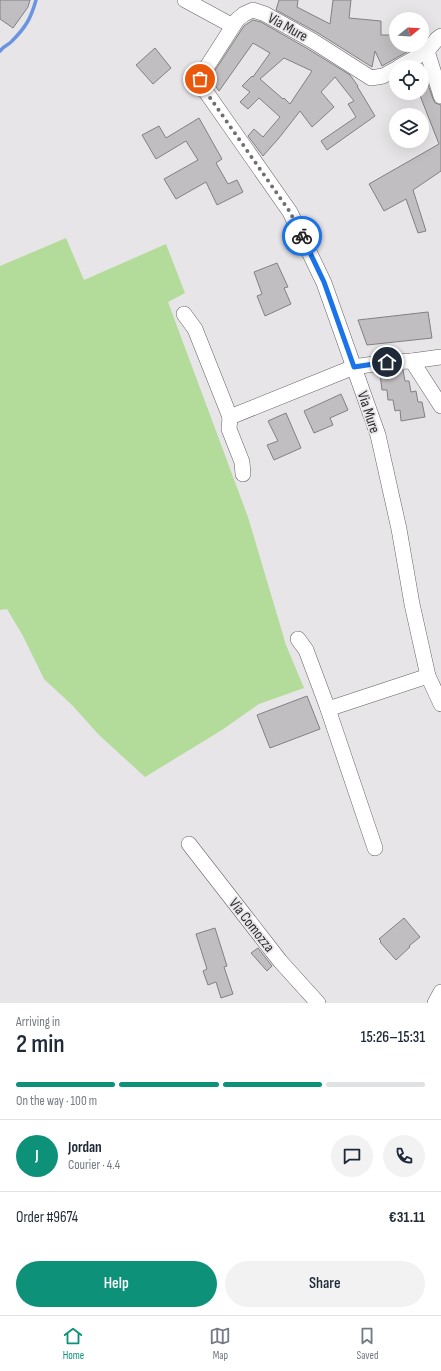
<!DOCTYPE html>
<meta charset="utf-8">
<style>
body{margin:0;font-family:"Sofia Sans Condensed",sans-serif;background:#f2f2f3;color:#1f2937;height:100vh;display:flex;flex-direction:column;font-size:15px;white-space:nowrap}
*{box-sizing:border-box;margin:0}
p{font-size:13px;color:#747a83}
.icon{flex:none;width:22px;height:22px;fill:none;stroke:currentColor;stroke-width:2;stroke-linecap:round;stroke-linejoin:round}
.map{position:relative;height:1003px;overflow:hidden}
.side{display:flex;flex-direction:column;background:#fff;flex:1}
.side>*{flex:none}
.needle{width:26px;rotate:72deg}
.buttons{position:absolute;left:389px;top:12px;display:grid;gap:8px}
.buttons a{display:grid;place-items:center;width:40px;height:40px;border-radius:50%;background:#fff;box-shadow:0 4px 16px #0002;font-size:20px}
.pin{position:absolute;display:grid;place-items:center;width:34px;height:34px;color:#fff;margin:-17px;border:2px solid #fff;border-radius:50%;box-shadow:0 1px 4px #0007}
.courier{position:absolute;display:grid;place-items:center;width:40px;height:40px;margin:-20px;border:3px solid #1a73e8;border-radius:50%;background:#fff;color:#222;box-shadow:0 1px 5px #0007}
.summary em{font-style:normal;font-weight:600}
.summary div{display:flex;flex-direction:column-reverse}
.summary{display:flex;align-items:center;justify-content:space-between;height:68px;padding:0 16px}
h1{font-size:26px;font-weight:600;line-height:30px}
.bar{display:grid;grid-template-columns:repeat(4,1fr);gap:6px 4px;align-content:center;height:48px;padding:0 16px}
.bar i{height:5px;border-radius:3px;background:#e0e1e3}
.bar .on{background:#0e9179}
.bar p{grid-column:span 4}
.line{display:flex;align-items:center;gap:10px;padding:0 16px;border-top:1px solid #e0e1e3}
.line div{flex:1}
.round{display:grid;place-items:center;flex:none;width:42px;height:42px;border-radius:21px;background:#f2f2f3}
.action{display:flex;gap:8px;margin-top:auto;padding:8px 16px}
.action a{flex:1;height:46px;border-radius:24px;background:#0e9179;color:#fff;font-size:16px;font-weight:600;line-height:46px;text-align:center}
.action a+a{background:#f2f2f3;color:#1f2937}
.tabs{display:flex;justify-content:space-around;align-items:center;height:56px;border-top:1px solid #e0e1e3;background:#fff;font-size:11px;color:#747a83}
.tabs a{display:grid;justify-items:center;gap:2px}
.tabs .on{color:#0e9179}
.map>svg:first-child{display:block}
.green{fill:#b3dc9b}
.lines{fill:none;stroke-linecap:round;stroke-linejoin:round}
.stream{stroke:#6995e0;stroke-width:3.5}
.building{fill:#c1bec1;stroke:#838083;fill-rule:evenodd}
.minor-casing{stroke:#656264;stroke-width:16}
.minor{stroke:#fff;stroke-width:15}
.done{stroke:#716f71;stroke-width:4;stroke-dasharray:0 7.2}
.route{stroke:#1a73e8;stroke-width:5}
.labels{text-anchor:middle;stroke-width:3.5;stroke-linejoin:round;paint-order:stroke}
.street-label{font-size:15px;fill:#313031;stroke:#e8e5e8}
</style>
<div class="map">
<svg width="441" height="1003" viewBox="0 0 441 1003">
<rect width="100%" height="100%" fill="#e8e5e8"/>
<path class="green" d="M66,238L84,280L166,244L185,293L168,302L248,517L286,645L304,688L259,704L222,730L145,777L99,735L72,705L44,679L23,636L7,609L0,610V266Z"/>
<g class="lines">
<path class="stream" d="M0,51C3,46 9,45 12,41C26,27 31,18 36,0"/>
</g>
<g class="building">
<path d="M0,0H30L28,7L13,28L0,19Z"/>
<path d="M279,0H298L297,7L330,24L333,0H351L349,18L381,21V35H396V45H419L382,66L375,51L372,67L318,33L276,10Z"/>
<path d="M253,20L261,22L308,49L350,75L358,86H357L375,116L327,150L321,141L356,117L348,104L354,101L335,77L321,92L334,107L312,127L300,111L279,138L263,156L248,136L254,129L263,137L280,117L259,98L248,109L240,102L250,92L242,86L252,76L253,77L270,53L253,43L219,91L210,78L244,26ZM284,58L312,71L290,104L284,98L283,99L260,79Z"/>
<path d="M155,48L171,68L153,84L136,65Z"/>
<path d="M422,73H424L433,99L435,103L441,105V171L413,190L426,231L418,233L406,199L384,211L369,184L439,144L419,93H422Z"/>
<path d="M199,118L222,159L216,163L228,184L237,180L243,192L217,205L206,182L176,199L164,179L198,160L186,141L156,159L142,135L159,126L166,138Z"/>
<path d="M277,263L288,287L284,288L291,304L265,316L257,296L262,294L254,272Z"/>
<path d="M428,312L432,338L367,345L358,320Z"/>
<path d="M403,370L405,381H409L411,392L416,391L418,402H422L425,417L401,421L400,410L395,411L393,400H388L387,390H382L380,374Z"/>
<path d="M341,394L348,410L330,418L333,425L314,433L304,411Z"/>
<path d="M286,413L301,448L274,460L267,445L278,441L268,421Z"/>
<path d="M307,696L320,729L270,748L257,715Z"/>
<path d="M404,918L420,937L409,946L410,947L396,960L380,942L381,941L379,939Z"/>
<path d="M215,928L227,966L224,967L233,994L221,998L216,982L208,985L203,971L207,969L196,934Z"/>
<path d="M258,948L272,966L267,971L251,953Z"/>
</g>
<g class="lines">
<g class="minor-casing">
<g id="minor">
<path d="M185,0L233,26"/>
<path d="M427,51L441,96"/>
<path d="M399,67L427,51L437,39L441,36"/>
<path d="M396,69L383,76L371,78L313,41L265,14L253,10L244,14L237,20L199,79L204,89L290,212L324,283L378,435L399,529L412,604L428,676L441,704"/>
<path d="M184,314L195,329L230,417L354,367L387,362L412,361"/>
<path d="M441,357L412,361L441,406"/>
<path d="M230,417L229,429L242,462L243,474"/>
<path d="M298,639L306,650L328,709L428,676"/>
<path d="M328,709L375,848"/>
<path d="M189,844L280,961L318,1003"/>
<path d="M435,1003L441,992"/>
</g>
</g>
<use href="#minor" class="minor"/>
</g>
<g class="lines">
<path class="done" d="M200,79L204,89L290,212L302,236"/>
<path class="route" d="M302,236L324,282L354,367L387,362"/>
</g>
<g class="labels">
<g class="street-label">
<text transform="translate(288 27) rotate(29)" y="5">Via Mure</text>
<text transform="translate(369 412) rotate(72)" y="5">Via Mure</text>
<text transform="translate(252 925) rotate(52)" y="5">Via Comozza</text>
</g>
</g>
</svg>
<div class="buttons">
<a><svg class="needle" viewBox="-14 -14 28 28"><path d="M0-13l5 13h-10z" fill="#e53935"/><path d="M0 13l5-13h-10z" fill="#747a83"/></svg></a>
<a><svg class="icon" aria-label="locate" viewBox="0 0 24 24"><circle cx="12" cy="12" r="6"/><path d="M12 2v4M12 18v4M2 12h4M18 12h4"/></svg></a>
<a><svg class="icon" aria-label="layers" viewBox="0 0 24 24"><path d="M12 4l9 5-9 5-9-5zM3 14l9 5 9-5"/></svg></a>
</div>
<div class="pin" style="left:200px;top:79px;background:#ea580c"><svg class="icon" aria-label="bag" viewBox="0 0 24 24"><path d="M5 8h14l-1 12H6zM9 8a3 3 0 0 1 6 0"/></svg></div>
<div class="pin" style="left:387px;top:362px;background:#1f2937"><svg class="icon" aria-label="home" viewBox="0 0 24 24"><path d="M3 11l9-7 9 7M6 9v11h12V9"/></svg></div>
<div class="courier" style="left:302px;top:236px"><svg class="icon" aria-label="bike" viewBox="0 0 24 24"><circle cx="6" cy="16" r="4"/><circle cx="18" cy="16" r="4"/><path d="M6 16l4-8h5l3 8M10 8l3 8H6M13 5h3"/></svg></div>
</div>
<section class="side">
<div class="summary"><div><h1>2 min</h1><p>Arriving in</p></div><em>15:26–15:31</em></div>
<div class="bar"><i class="on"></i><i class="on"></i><i class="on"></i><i></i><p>On the way · 100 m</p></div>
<div class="line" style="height:72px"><b class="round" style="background:#0e9179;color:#fff">J</b><div><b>Jordan</b><p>Courier · 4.4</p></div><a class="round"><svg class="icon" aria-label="chat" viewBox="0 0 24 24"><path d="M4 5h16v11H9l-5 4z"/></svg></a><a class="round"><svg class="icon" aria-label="phone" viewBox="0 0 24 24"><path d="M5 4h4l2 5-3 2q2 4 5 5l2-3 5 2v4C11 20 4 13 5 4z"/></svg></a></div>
<div class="line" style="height:52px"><div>Order #9674</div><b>€31.11</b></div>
<div class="action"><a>Help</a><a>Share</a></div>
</section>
<nav class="tabs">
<a class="on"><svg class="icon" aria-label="home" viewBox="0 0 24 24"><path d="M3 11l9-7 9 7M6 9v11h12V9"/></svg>Home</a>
<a><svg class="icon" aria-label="map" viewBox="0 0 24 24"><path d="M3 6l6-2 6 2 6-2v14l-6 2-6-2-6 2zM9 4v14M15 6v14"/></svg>Map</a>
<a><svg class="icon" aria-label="saved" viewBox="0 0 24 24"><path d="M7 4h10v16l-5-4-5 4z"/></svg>Saved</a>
</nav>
